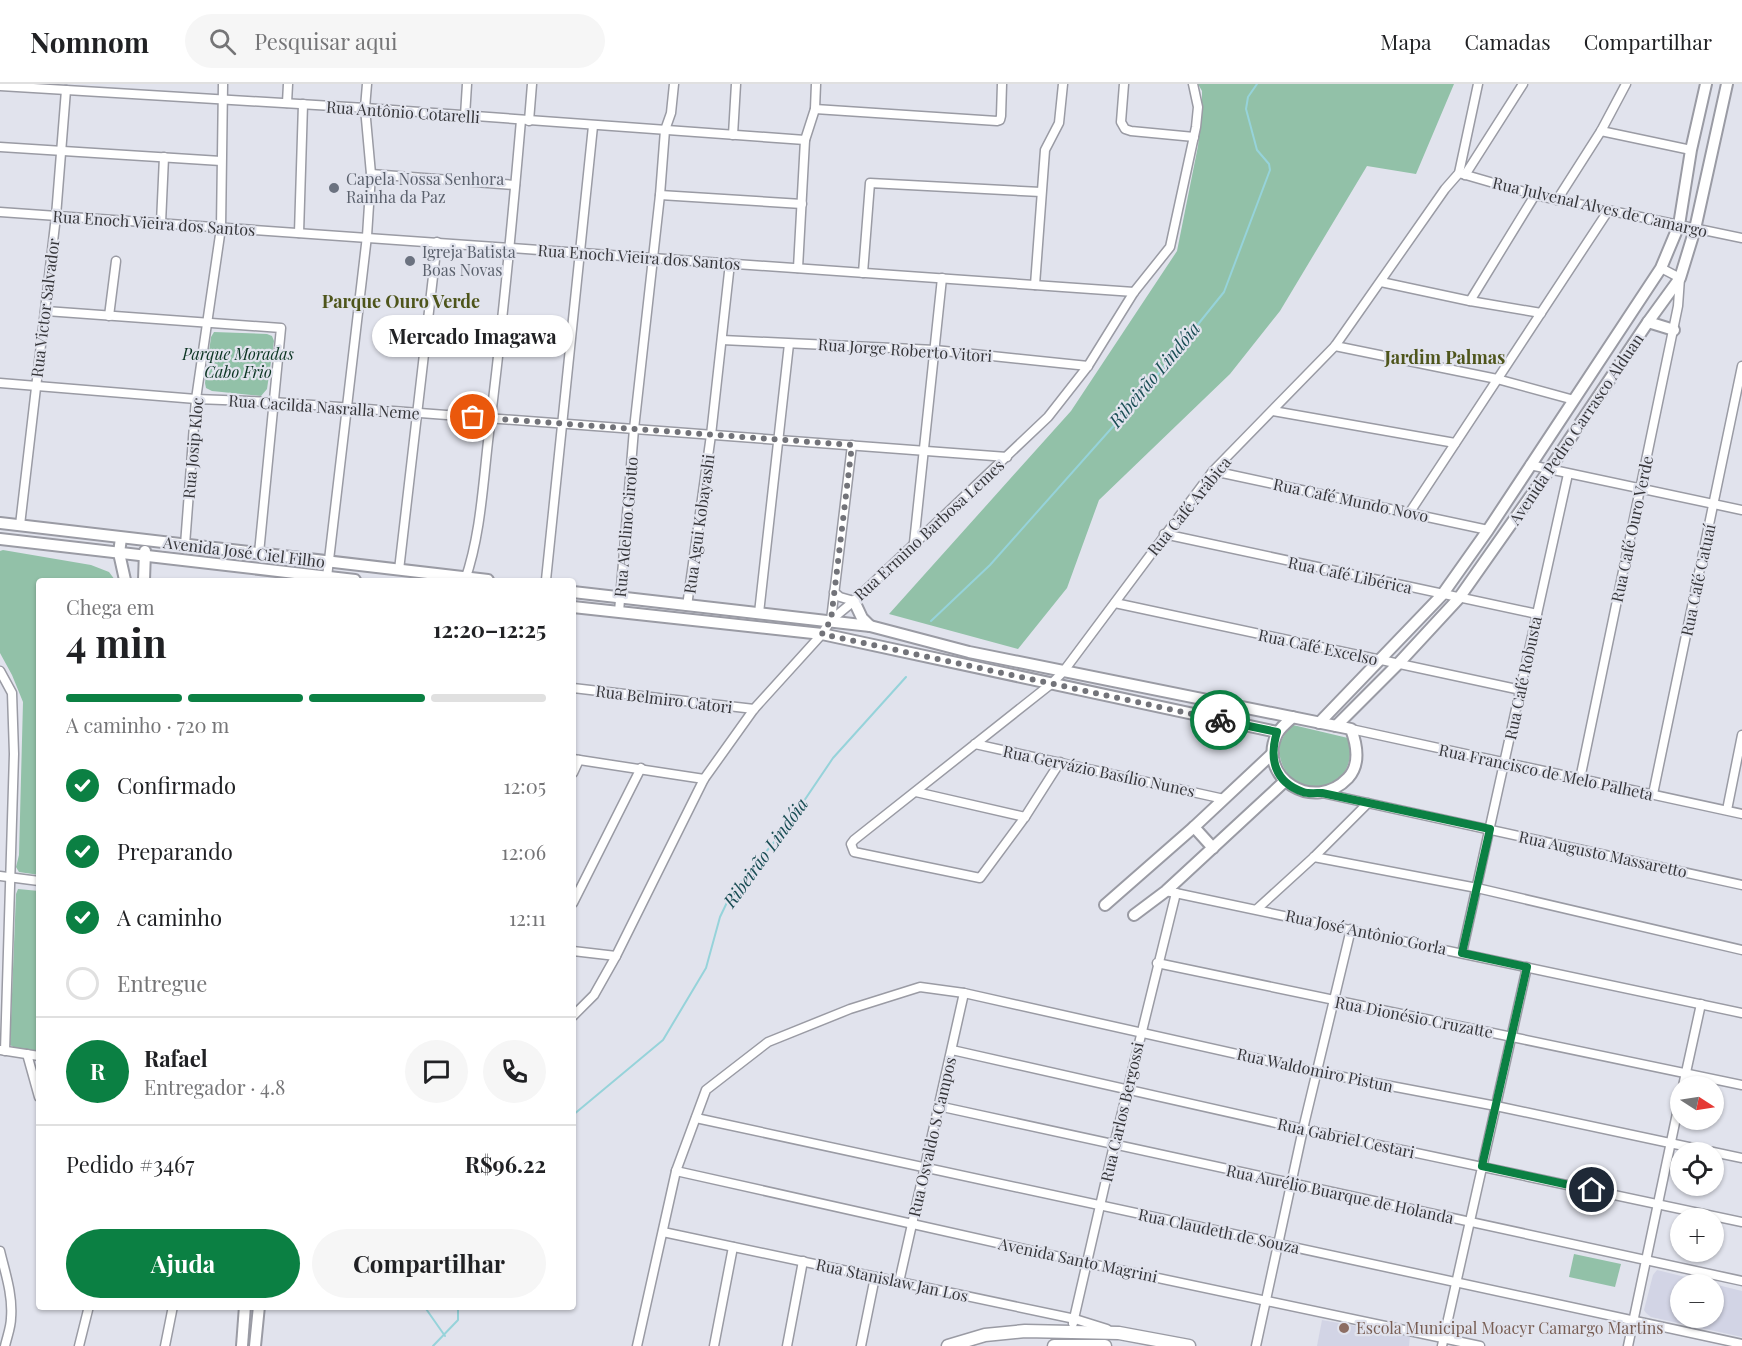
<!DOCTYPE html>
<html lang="pt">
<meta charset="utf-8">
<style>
body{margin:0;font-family:"Playfair Display",serif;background:#f6f6f6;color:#202124;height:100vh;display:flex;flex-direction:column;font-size:22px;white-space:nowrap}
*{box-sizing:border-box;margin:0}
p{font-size:20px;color:#757577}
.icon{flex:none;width:33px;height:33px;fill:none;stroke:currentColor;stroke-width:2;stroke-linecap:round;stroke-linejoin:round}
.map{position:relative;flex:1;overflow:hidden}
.drawer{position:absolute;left:36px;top:494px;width:540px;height:732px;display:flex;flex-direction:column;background:#fff;border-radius:6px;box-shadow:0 2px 4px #0004}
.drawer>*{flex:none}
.needle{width:39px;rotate:102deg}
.buttons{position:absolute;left:1670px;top:992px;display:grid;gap:12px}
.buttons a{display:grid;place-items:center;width:54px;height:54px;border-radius:50%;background:#fff;box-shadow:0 2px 4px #0004;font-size:30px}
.pin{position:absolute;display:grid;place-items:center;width:51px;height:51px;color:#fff;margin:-26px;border:3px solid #fff;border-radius:50%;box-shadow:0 2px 6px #0007}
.courier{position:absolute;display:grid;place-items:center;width:60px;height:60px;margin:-30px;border:4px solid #0b8043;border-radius:50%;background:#fff;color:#222;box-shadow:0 2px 8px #0007}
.bubble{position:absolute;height:42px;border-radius:21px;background:#fff;box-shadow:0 2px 4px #0004;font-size:20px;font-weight:700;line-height:42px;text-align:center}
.summary em{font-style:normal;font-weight:700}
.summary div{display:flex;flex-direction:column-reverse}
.summary{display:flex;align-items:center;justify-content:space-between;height:102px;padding:0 30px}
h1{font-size:39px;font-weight:700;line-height:45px}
.bar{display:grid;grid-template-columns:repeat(4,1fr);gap:9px 6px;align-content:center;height:72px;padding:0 30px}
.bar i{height:8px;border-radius:4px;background:#e0e0e0}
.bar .active{background:#0b8043}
.bar p{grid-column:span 4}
.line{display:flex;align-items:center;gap:15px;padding:0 30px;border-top:2px solid #e0e0e0}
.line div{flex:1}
.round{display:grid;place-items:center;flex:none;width:63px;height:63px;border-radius:32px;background:#f6f6f6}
ol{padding:0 30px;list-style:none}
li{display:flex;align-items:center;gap:18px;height:66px}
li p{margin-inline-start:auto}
li .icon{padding:6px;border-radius:50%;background:#0b8043;color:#fff;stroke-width:4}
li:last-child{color:#757577}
li i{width:33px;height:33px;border:3px solid #e0e0e0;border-radius:50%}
.cta{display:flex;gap:12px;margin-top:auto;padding:12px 30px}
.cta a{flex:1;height:69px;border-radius:36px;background:#0b8043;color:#fff;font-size:24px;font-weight:700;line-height:69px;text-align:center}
.cta a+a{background:#f6f6f6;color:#202124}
header{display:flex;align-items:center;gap:36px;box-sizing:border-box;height:84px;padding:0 30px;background:#fff;border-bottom:2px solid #e0e0e0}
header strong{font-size:28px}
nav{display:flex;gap:33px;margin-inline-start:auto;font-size:21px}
.search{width:420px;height:54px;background:#f6f6f6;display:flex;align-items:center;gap:15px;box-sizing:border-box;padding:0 21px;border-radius:33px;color:#757577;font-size:22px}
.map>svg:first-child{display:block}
.built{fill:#d2d4e5;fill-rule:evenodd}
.green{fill:#92c1a8}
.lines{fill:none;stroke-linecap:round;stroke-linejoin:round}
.stream{stroke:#96d3da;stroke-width:2}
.minor-casing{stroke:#9a9ba4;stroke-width:11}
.tertiary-casing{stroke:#9a9ba4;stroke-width:14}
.secondary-casing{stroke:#9a9ba4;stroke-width:15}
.minor{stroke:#fff;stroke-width:8}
.tertiary{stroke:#fff;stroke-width:10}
.secondary{stroke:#fff;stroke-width:12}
.done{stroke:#727379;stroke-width:6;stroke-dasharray:0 10.8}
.route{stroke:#0b8043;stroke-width:8}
.worship-dot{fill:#6b7280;stroke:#e1e3ed;stroke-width:2}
.education-dot{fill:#8d6e63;stroke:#e1e3ed;stroke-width:2}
.labels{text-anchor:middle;stroke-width:4.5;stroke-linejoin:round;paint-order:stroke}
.street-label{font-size:16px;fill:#36363a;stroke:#e1e3ed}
.worship-label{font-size:16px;fill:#5b616d;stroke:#e1e3ed;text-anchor:start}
.park-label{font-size:16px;font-style:italic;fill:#0b3422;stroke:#e1e3ed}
.education-label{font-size:16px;fill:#785e54;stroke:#e1e3ed;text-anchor:start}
.neighbourhood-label{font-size:18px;font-weight:bold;fill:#4e551b;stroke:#e1e3ed}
.water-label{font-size:18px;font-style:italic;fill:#194d54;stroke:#e1e3ed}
</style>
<header>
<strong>Nomnom</strong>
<div class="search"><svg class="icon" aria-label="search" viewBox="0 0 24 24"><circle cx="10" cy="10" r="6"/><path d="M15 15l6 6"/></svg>Pesquisar aqui</div>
<nav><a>Mapa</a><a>Camadas</a><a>Compartilhar</a></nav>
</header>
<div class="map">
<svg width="1742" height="1262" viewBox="0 0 1742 1262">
<rect width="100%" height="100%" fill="#e1e3ed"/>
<g class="built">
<path d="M1657,1186L1742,1207V1253L1651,1233L1646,1229L1644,1226L1653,1191ZM1680,1200H1713V1233H1680Z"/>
<path d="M1322,1236L1410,1252L1409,1262H1317Z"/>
</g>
<g class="green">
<path d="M1198,0H1454L1416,90L1367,82L1280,227L1230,290L1099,416L1067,504L1018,565L889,530L1071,327L1177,167L1198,62L1202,24V7Z"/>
<path d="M214,248L267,250L272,252L274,257L267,305L261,312L212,307L206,304L205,299L211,253Z"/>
<path d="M3,466L91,481L109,488L115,496H39V791L19,788L16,783L19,771L23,618L12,591L0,569V467Z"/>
<path d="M1293,641L1348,654C1356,678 1341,707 1312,704C1292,702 1276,680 1280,660C1282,653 1288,646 1293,641Z"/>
<path d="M18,805L39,807V969L15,964L10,961L16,810Z"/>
<path d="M1574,1170L1621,1180L1615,1203L1569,1193Z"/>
</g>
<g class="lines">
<g class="stream">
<path d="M931,537L990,481L1141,311L1224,208L1270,86L1269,80L1257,66L1246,25L1248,13L1257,0"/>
<path d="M573,1031L663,956L706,884L720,833L731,810L785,745L833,674L906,593"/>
<path d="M424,1222L445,1252"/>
<path d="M433,1262L458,1236V1222"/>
</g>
<g class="minor-casing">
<g id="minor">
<path d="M1124,0L1121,38L1125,45L1131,47L1194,53"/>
<path d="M0,2L365,24L805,56"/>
<path d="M287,19L288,0"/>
<path d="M815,25L997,37L1000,36L1001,32L1002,0"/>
<path d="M465,32L467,0"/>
<path d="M529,37L532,0"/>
<path d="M1601,47L1691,66"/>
<path d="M733,51L736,0"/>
<path d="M0,63L221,77"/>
<path d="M1459,89L1535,111L1742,154"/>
<path d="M371,90L515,101"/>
<path d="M1465,91L1523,0"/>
<path d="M660,111L802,120"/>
<path d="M1557,116L1601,47L1626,0"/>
<path d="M0,128L1134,208"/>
<path d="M161,139L164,73"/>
<path d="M299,149L303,20"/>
<path d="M798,184L805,56L815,25L816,0"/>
<path d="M863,189L870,99L1041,108"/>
<path d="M1381,198L1470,217L1541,229"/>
<path d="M1035,201L1045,66L1059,39L1063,0"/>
<path d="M1470,217L1535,111"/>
<path d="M46,227L281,244L259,469"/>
<path d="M109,232L116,177"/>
<path d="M722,256L935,266L1088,282"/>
<path d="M1335,262L1497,295L1574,316"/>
<path d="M0,299L196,315L273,318L1007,373"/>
<path d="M1273,327L1455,359"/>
<path d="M1530,381L1742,426"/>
<path d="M1213,387L1488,446"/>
<path d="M1410,428L1608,127"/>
<path d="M20,441L56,132L66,6"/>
<path d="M1164,450L1537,530"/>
<path d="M914,459L942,194"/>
<path d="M185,461L196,315L221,144L223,0"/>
<path d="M399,486L437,158"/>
<path d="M327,493L367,152L371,90L365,24L367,0"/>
<path d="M465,496C481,450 483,398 489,349C502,245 512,141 521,36"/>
<path d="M546,496L593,42"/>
<path d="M834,508L840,513L854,517"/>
<path d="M1115,519L1521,606"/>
<path d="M687,522L711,351L730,179"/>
<path d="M619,528L634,345L660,111L665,46L671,29L674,0"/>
<path d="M759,529L789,260"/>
<path d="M831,536L852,361"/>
<path d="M0,587L12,609L14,670L5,967"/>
<path d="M573,604L754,625"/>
<path d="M1351,645L1742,730"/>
<path d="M975,660L1224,715"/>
<path d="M573,675L704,695"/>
<path d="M1060,678L1025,733L980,794L854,768L851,760L854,756L1051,600L1063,588L1213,387L1335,262L1445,105L1459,89L1478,0"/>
<path d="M573,689L579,676"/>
<path d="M1580,695L1678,222L1680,194L1661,184"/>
<path d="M916,708L1025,733"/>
<path d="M1322,709L1742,801"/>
<path d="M1653,710L1742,282"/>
<path d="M1727,726L1742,651"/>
<path d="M1314,773L1477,804L1742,866"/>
<path d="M0,792L39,797"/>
<path d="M1166,807L1742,929"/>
<path d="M573,819L641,684"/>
<path d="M1257,825L1314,773L1368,719"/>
<path d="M573,867L616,872"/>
<path d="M1462,869L1568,390"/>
<path d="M1157,879L1742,1001"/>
<path d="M573,932L594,911L616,872L704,695L754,625L822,550L831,536L854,517L1048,333L1088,282L1134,208L1170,163L1196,43L1198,23L1193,0"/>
<path d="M0,966L39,972"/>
<path d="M952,966L1303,1045L1742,1138"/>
<path d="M27,970L39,1013"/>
<path d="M1683,1002L1701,920"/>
<path d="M938,1022L1742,1197"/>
<path d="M696,1034L1742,1260"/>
<path d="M1713,1068L1742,1074"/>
<path d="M676,1087L1087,1179L1480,1262"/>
<path d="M663,1148L1075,1235L1107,1245"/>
<path d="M0,1167C5,1188 13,1211 11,1234C11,1243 7,1253 5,1262"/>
<path d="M899,1198L964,909"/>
<path d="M1073,1239L1114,1061L1176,809"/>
<path d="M79,1262L89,1222"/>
<path d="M165,1262L173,1222"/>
<path d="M637,1262L676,1087L706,1006L768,958L850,925L920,903L964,909L1317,988L1496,1022L1712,1068"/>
<path d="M714,1262L733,1163"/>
<path d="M787,1262L803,1177"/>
<path d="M861,1262L875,1193"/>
<path d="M1256,1262L1303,1045L1351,845"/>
<path d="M1442,1262L1527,883"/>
<path d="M1628,1262L1680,1015"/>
</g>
</g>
<g class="tertiary-casing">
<g id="tertiary">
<path d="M1648,238L1674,246"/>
<path d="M0,439L488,496"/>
<path d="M121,454L119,469L125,496"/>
<path d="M0,455L355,496"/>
<path d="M144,496L145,467"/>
<path d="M573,508L870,542L969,568L1351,645C1357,661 1361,680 1348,694C1314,730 1256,693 1277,650C1280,644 1287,638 1293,633"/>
<path d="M854,517L862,534L870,542"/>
<path d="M573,523L822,550L1277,648"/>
<path d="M1319,639L1442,511L1488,446L1661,184L1679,141L1691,66L1706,0"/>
<path d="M1336,642L1398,580L1459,514L1549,386L1648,238L1680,194L1695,145L1727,0"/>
<path d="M1194,743L1213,764"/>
<path d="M1105,821L1194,743L1273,669"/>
<path d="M1134,831L1166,807L1285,697"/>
<path d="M242,1262L245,1222"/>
<path d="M255,1262L259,1222"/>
</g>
</g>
<g class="secondary-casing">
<g id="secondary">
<path d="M948,1262L985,1251L1025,1247L1119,1249L1189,1262"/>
<path d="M1054,1262H1105"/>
</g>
</g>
<use href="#minor" class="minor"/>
<use href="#tertiary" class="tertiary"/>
<use href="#secondary" class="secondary"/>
</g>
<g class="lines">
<path class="done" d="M473,333L852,361L831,536L822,550L1220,636"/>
<path class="route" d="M1220,636L1277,648C1269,674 1274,698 1303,708C1308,710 1316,709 1322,709L1490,745L1462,869L1527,883L1482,1082L1592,1106"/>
</g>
<g class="worship-dot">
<circle cx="334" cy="104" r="6"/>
<circle cx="410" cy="177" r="6"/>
</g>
<circle class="education-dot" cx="1344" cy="1244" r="6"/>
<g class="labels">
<g class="street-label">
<text transform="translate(403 28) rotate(4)" y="6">Rua Antônio Cotarelli</text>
<text transform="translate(1600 123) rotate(13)" y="6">Rua Julvenal Alves de Camargo</text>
<text transform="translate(154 139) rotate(4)" y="6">Rua Enoch Vieira dos Santos</text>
<text transform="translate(639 173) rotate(4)" y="6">Rua Enoch Vieira dos Santos</text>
<text transform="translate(45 224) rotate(-83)" y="6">Rua Victor Salvador</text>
<text transform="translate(905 266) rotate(4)" y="6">Rua Jorge Roberto Vitori</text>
<text transform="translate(324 323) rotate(4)" y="6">Rua Cacilda Nasralla Neme</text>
<text transform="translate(1576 345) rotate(-56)" y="6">Avenida Pedro Carrasco Alduan</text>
<text transform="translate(193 364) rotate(-85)" y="6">Rua Josip Kloc</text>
<text transform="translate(1351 416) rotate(12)" y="6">Rua Café Mundo Novo</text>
<text transform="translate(1189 422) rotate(-51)" y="6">Rua Café Arábica</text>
<text transform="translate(699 440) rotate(-82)" y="6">Rua Agui Kobayashi</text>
<text transform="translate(626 443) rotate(-85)" y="6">Rua Adelino Girotto</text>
<text transform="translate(1632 445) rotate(-78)" y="6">Rua Café Ouro Verde</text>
<text transform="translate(929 446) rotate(-43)" y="6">Rua Ermino Barbosa Lemes</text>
<text transform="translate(244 468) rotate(7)" y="6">Avenida José Ciel Filho</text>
<text transform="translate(1350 491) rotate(12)" y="6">Rua Café Libérica</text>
<text transform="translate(1698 496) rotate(-78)" y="6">Rua Café Catuaí</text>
<text transform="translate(1318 563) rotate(12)" y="6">Rua Café Excelso</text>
<text transform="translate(1523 594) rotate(-78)" y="6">Rua Café Robusta</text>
<text transform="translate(664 615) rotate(7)" y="6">Rua Belmiro Catori</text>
<text transform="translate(1099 687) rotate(12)" y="6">Rua Gervázio Basílio Nunes</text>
<text transform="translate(1546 688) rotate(12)" y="6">Rua Francisco de Melo Palheta</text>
<text transform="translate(1603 770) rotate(12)" y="6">Rua Augusto Massaretto</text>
<text transform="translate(1366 848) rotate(12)" y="6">Rua José Antônio Gorla</text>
<text transform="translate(1414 933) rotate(11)" y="6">Rua Dionésio Cruzatte</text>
<text transform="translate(1315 986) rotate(12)" y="6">Rua Waldomiro Pistun</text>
<text transform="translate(1122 1028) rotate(-77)" y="6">Rua Carlos Bergossi</text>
<text transform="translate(932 1053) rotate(-77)" y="6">Rua Osvaldo S Campos</text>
<text transform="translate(1346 1054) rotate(12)" y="6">Rua Gabriel Cestari</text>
<text transform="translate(1340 1110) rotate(12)" y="6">Rua Aurélio Buarque de Holanda</text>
<text transform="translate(1219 1147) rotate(12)" y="6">Rua Claudeth de Souza</text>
<text transform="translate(1078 1176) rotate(12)" y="6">Avenida Santo Magrini</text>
<text transform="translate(892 1196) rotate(12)" y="6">Rua Stanislaw Jan Los</text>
</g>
<g class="worship-label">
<text x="346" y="101">Capela Nossa Senhora<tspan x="346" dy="18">Rainha da Paz</tspan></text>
<text x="422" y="174">Igreja Batista<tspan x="422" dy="18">Boas Novas</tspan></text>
</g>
<g class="park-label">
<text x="238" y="276">Parque Moradas<tspan x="238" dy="18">Cabo Frio</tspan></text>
</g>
<g class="education-label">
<text x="1356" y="1250">Escola Municipal Moacyr Camargo Martins</text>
</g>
<g class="neighbourhood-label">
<text x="401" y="224">Parque Ouro Verde</text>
<text x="1445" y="280">Jardim Palmas</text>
</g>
<g class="water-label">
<text transform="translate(1155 291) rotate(-50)" y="6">Ribeirão Lindóia</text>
<text transform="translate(766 769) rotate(-54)" y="6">Ribeirão Lindóia</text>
</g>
</g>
</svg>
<div class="buttons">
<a><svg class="needle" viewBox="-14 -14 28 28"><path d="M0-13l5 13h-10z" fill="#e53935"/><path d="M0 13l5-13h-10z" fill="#757577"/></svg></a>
<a><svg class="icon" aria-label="locate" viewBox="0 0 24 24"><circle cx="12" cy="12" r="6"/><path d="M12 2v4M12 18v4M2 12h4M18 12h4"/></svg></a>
<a>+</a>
<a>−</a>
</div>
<div class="pin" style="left:473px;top:333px;background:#ea580c"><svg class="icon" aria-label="bag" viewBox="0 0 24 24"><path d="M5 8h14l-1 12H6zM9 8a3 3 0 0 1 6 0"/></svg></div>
<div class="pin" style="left:1592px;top:1106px;background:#1f2937"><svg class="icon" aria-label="home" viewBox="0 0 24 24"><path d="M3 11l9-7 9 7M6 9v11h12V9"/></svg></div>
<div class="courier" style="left:1220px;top:636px"><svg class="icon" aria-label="bike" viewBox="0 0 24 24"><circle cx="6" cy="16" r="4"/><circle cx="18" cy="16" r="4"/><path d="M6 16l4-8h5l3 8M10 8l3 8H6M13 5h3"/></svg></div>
<div class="bubble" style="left:372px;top:231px;width:201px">Mercado Imagawa</div>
<section class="drawer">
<div class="summary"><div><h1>4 min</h1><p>Chega em</p></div><em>12:20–12:25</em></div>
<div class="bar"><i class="active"></i><i class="active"></i><i class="active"></i><i></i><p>A caminho · 720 m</p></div>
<ol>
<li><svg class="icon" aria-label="check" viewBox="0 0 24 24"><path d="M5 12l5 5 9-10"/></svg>Confirmado<p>12:05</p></li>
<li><svg class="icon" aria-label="check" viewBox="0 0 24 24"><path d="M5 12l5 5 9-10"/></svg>Preparando<p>12:06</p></li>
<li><svg class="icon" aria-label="check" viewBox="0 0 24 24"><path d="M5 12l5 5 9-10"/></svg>A caminho<p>12:11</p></li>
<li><i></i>Entregue</li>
</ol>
<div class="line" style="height:108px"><b class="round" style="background:#0b8043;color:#fff">R</b><div><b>Rafael</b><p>Entregador · 4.8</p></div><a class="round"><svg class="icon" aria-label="chat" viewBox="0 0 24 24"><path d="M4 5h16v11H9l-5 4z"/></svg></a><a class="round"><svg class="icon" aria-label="phone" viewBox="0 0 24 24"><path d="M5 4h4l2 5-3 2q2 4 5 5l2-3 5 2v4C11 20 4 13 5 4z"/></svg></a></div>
<div class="line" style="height:78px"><div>Pedido #3467</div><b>R$96.22</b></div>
<div class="cta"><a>Ajuda</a><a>Compartilhar</a></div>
</section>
</div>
